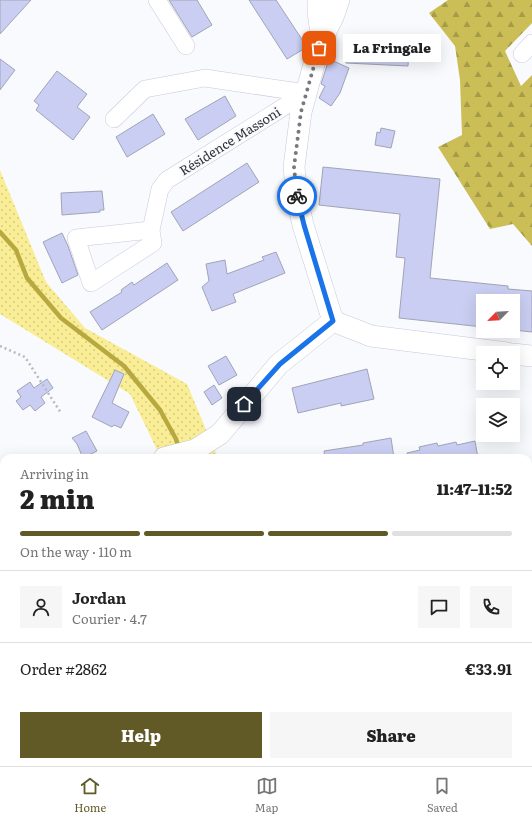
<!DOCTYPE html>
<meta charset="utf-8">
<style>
body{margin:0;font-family:Literata,serif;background:#f6f6f6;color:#222;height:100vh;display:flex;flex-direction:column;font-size:15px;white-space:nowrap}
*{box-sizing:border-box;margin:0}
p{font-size:13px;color:#767676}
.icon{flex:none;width:22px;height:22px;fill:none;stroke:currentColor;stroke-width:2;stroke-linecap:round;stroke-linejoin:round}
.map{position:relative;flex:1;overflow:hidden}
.details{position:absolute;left:0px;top:454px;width:532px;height:312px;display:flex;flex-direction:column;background:#fff;border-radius:12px 12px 0 0;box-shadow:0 4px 16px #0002}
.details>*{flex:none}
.needle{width:26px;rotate:246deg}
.fabs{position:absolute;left:476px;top:294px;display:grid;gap:8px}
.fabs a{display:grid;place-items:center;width:44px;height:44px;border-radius:0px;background:#fff;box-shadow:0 4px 16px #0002;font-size:20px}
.pin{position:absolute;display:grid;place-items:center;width:34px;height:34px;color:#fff;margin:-17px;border-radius:8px;box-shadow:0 2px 6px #0006}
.courier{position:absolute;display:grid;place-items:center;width:40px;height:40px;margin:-20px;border:3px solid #1a73e8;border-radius:50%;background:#fff;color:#222;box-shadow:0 1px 5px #0007}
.bubble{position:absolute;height:28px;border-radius:0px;background:#fff;box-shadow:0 4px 16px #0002;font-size:13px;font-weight:800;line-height:28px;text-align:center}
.summary em{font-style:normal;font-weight:800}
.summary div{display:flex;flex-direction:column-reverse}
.summary{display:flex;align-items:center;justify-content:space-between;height:68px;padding:0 20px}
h1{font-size:26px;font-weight:800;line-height:30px}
.bar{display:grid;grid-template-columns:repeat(4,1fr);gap:6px 4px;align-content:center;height:48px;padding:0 20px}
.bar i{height:5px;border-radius:3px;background:#e0e0e0}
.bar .on{background:#615a26}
.bar p{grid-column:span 4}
.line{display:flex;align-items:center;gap:10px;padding:0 20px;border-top:1px solid #e0e0e0}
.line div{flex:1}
.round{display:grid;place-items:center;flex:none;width:42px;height:42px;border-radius:0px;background:#f6f6f6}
.action{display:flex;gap:8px;margin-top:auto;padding:8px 20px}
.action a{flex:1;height:46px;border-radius:0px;background:#615a26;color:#fff;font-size:16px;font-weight:800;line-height:46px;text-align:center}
.action a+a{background:#f6f6f6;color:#222}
.tabs{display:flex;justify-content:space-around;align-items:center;height:56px;border-top:1px solid #e0e0e0;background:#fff;font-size:11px;color:#767676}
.tabs a{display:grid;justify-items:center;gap:2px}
.tabs .on{color:#615a26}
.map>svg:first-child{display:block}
.grass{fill:url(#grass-dots)}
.forest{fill:url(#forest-firs)}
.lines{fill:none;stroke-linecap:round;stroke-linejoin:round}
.stream{stroke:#b7a93f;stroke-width:4.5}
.building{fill:#c9cef2;stroke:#a1a4b6}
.minor-casing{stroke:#c6c9dc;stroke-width:18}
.major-casing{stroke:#c6c9dc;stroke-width:22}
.path{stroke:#b8b9be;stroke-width:2.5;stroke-dasharray:2 3;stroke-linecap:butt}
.minor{stroke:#fff;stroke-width:17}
.major{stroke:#fff;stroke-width:21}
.done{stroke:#78797f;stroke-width:4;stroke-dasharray:0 7.2}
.route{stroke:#1a73e8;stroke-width:5}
.labels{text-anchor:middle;stroke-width:4;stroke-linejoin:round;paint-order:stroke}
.street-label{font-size:13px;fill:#32333a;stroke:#f9fafe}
</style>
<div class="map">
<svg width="532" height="766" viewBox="0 0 532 766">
<defs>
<pattern id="grass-dots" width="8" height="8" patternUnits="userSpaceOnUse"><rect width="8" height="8" fill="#f9ed96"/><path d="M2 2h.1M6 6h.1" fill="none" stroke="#d6cc82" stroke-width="1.8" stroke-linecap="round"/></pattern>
<pattern id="forest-firs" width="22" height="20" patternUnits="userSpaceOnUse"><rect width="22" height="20" fill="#ccbe56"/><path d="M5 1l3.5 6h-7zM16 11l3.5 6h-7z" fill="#a69b48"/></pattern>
</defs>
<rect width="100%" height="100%" fill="#f9fafe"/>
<g class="grass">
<path d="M0,170L46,282L85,328L187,384L218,458H161L130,394L0,314Z"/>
<path d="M325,762H430L432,766H328Z"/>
</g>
<path class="forest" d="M448,0H532V23L505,51L521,86L532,75V246L513,224L490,229L438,147L462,135L460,80L455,46L429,13Z"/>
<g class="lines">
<g class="stream">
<path d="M0,232L16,250L27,278L61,318L124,366L160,410L176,439L179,449"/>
<path d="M391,762L392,766"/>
</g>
</g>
<g class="building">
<path d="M0,0H31L0,34Z"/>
<path d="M169,0H197L212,25L192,37Z"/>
<path d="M249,0H276L307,47L287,59Z"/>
<path d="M347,43L409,46L408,66L346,63Z"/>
<path d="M0,59L15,70L0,90Z"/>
<path d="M329,59L349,68L340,93L331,106L319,98L325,86L321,84Z"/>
<path d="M57,71L87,94L77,107L90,117L73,140L36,110L39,105L34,101Z"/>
<path d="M225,96L236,116L198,140L185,119Z"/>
<path d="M153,114L165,134L127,157L116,137Z"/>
<path d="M381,128L395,131L391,148L375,145L377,132L380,133Z"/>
<path d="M247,163L259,182L183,231L171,212Z"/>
<path d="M323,167L440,179L430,278L508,286V289L532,291V332L513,330V301H483V327L399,318L405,258L396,257L400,214L319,205Z"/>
<path d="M102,191L104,210H100V212L62,215L61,193Z"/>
<path d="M62,233L68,246L78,275L62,283L43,242Z"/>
<path d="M276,252L285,273L233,294L236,302L212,311L202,287L209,281L206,264L225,260L227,274L264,260L262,257Z"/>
<path d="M167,263L178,280L102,330L90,312L122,292L121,290L132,282L134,285Z"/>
<path d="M226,356L237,375L219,385L208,366Z"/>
<path d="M367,369L374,399L341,406V403L298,413L292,388Z"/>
<path d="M115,370L124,374L112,403L129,412L121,428L114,425L112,427L92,417Z"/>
<path d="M47,379L53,388L41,397L45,403L35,411L30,405L23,410L16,401L21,397L17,391L30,382L34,388Z"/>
<path d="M214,385L222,398L212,405L204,392Z"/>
<path d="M86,431L97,451L83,458L77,444L72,438Z"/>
<path d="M391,438L394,458H325L324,451L363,445V443Z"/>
<path d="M475,441L478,458H407V453L420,450L419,447L437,443L438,446L456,442L457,445Z"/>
</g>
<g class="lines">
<g class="minor-casing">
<g id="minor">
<path d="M157,0L186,46"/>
<path d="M522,54L532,43"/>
<path d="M114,119L145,89L205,78L306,93"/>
<path d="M151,230L153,243L91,283L76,238L151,230L160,189L167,180L306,93"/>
<path d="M0,531L4,538"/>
<path d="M0,624L4,623"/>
</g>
</g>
<g class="major-casing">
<g id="major">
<path d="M318,0V13L322,39"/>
<path d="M333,321L303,225L297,198L294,167L301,112L316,57L322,39L333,17L339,0"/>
<path d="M333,321L371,336L507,353"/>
<path d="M513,354L532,356"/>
<path d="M164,458L195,450L220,434L279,364L333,321"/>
<path d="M0,496L4,495"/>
</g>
</g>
<path class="path" d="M0,346L25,357L61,413"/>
<use href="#minor" class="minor"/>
<use href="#major" class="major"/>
</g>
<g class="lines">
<path class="done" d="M297,196L294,167L301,112L319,48"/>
<path class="route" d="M244,404L280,364L333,321L304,225L297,196"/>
</g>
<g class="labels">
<g class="street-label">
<text transform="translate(230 141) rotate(-32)" y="5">Résidence Massoni</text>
</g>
</g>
</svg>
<div class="fabs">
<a><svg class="needle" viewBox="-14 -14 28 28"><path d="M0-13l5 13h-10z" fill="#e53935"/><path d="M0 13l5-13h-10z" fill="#767676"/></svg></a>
<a><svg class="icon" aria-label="locate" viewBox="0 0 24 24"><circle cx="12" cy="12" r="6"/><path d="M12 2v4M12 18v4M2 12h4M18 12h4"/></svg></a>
<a><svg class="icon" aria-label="layers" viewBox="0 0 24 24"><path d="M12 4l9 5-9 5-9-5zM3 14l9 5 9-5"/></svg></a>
</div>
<div class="pin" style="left:319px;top:48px;background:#ea580c"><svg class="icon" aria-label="bag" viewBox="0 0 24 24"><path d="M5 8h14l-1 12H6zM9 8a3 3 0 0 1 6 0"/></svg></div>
<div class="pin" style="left:244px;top:404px;background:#1f2937"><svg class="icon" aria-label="home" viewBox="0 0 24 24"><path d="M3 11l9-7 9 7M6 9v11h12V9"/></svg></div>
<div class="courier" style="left:297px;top:196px"><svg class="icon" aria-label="bike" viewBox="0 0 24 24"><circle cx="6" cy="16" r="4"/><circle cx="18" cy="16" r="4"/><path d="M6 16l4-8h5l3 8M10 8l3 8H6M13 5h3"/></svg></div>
<div class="bubble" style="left:343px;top:34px;width:98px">La Fringale</div>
<section class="details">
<div class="summary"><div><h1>2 min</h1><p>Arriving in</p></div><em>11:47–11:52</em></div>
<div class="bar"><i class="on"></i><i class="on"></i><i class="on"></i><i></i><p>On the way · 110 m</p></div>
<div class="line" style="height:72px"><a class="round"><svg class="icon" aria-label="person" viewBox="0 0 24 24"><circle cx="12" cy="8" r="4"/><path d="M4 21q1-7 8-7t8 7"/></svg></a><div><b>Jordan</b><p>Courier · 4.7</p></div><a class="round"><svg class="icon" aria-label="chat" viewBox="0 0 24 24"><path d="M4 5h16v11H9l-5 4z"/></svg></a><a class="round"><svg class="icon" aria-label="phone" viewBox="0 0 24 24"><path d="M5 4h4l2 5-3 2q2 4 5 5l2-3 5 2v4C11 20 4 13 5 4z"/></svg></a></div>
<div class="line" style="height:52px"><div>Order #2862</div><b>€33.91</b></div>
<div class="action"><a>Help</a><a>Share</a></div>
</section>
</div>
<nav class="tabs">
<a class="on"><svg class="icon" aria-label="home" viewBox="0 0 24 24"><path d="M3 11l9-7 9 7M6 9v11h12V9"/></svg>Home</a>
<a><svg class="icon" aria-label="map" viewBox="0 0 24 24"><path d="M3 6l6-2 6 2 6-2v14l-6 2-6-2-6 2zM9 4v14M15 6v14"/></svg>Map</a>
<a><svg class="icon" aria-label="saved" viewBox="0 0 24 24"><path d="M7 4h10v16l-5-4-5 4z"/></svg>Saved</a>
</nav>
